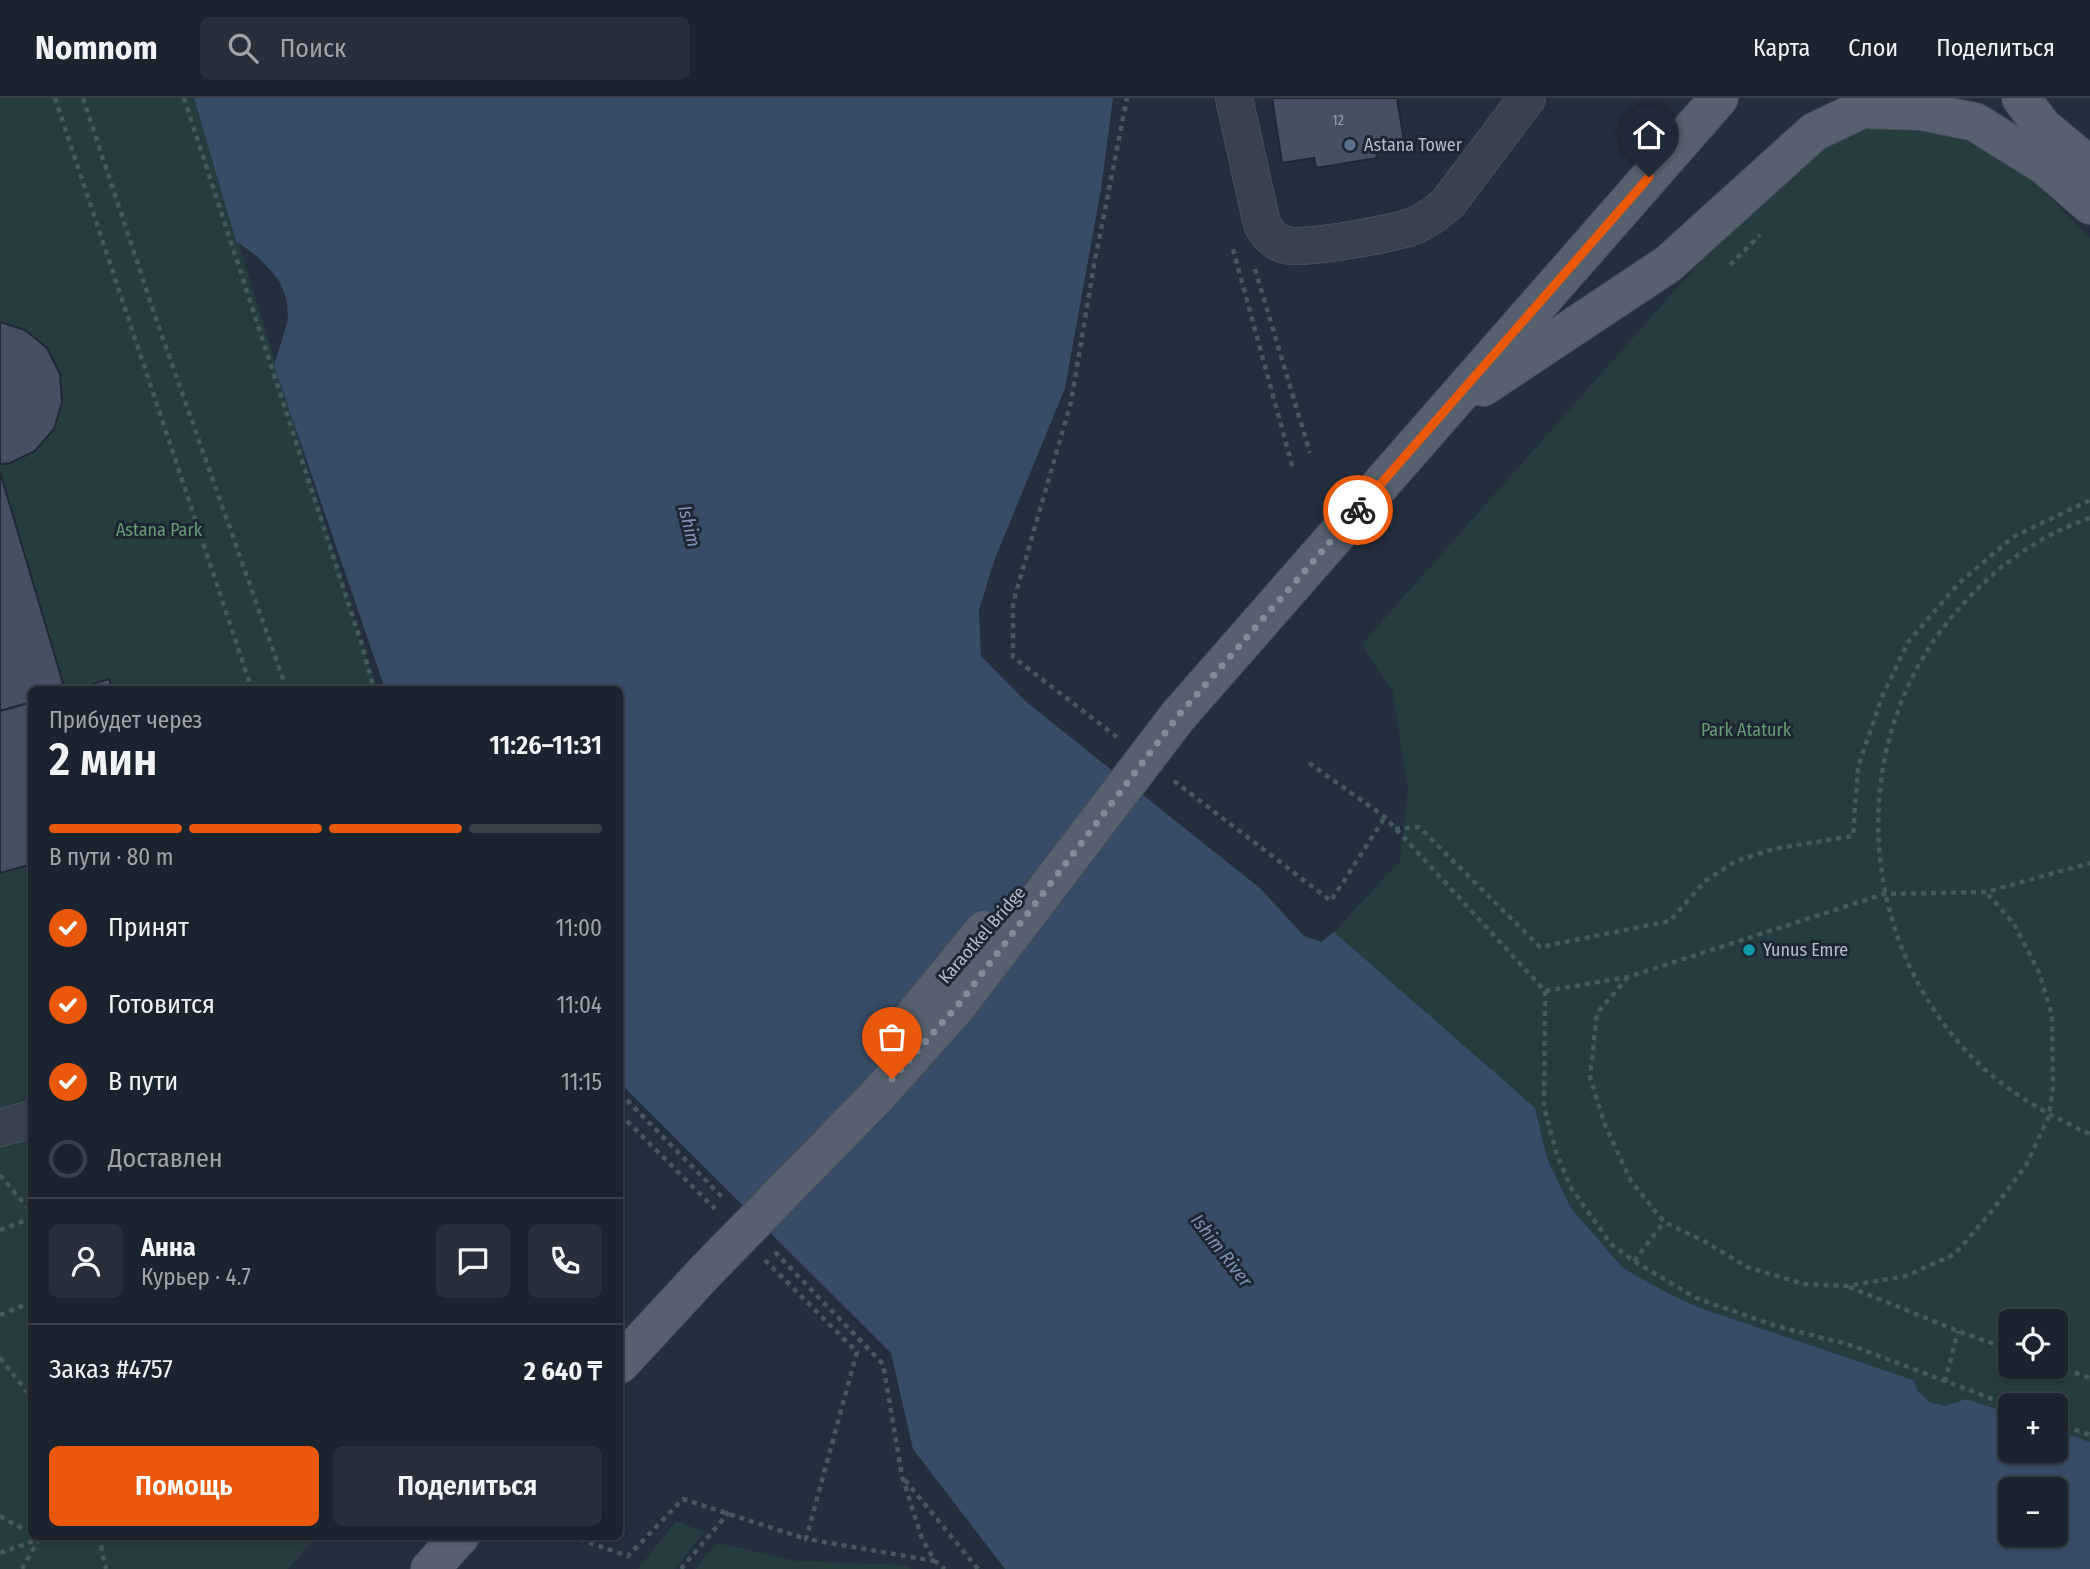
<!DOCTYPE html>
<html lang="ru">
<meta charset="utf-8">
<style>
body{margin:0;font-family:"Fira Sans Condensed",sans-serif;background:#282f3a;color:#f1f3f6;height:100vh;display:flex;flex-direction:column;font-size:26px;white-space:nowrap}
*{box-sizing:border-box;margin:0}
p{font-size:23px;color:#a0a4aa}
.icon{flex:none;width:38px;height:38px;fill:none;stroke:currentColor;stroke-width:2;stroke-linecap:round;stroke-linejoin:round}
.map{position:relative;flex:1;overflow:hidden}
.panel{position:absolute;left:28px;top:588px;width:595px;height:854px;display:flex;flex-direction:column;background:#1b232e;border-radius:10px;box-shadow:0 2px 5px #0004,0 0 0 2px #39404a}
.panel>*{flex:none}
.buttons{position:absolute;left:1998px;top:1211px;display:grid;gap:14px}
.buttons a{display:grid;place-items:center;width:70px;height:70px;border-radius:10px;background:#1b232e;box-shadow:0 2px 5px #0004,0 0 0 2px #39404a;font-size:35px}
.pin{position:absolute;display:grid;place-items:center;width:60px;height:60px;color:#fff;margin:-72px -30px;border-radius:50% 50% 50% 0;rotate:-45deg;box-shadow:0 0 7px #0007}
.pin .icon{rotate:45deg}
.courier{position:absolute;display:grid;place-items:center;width:70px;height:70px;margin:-35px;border:5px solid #ea580c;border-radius:50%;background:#fff;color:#222;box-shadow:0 2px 9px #0007}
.head em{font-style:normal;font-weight:600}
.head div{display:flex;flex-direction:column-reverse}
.head{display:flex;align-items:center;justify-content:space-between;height:119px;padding:0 21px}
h1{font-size:46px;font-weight:600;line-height:52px}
.bar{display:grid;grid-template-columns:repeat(4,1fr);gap:10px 7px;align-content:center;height:84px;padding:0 21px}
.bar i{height:9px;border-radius:5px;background:#39404a}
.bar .on{background:#ea580c}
.bar p{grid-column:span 4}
.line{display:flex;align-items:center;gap:18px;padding:0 21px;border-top:2px solid #39404a}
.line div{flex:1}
.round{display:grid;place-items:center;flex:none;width:74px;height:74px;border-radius:10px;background:#282f3a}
ol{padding:0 21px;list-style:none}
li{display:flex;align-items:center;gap:21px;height:77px}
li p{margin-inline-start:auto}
li .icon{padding:7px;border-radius:50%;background:#ea580c;color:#fff;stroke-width:4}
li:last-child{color:#a0a4aa}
li i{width:38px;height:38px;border:4px solid #39404a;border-radius:50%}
.cta{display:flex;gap:14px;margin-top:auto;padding:14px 21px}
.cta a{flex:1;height:80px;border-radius:10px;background:#ea580c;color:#fff;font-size:28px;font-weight:600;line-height:80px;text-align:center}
.cta a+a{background:#282f3a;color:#f1f3f6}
header{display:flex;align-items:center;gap:42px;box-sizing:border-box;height:98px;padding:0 35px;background:#1b232e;border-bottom:2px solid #39404a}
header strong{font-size:33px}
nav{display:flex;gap:38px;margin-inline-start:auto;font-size:24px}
.search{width:490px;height:63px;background:#282f3a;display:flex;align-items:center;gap:18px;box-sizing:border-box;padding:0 24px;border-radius:10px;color:#a0a4aa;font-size:26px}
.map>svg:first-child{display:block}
.green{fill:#263c3f;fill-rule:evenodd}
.water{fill:#394c67;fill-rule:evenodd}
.building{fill:#455162;stroke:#1f2835;stroke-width:2}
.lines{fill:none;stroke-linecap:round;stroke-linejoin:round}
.minor-casing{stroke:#565f6c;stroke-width:38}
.major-casing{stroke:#414a57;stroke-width:40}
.path{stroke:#44595c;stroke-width:4.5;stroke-dasharray:5 5;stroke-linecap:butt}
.minor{stroke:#38414e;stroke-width:37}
.major{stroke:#56606e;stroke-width:38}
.major-bridge-casing{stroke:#414a57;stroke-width:40;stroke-linecap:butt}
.major-bridge{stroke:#56606e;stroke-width:38}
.done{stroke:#828b98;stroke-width:7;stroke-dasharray:0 12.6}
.route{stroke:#ea580c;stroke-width:9}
.service-dot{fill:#5c6f8a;stroke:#1d2633;stroke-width:2.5}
.culture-dot{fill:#0f9aa8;stroke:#1d2633;stroke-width:2.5}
.labels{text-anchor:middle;stroke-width:6;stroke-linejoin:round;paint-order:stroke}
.number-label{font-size:14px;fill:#98a1af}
.poi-label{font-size:18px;fill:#b4bcc9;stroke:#1d2633;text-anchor:start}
.park-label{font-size:18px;fill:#6b9a76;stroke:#1d2633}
.street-label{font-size:18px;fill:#b4bcc9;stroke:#1d2633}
.water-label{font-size:19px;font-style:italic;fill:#7c92b1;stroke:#1d2633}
</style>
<header>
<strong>Nomnom</strong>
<div class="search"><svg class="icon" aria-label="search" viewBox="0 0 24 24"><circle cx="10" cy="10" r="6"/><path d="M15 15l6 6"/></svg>Поиск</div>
<nav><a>Карта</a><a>Слои</a><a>Поделиться</a></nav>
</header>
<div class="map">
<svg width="2090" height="1471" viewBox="0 0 2090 1471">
<rect width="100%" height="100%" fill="#242f3e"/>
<g class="green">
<path d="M0,0H194L363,550L378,591L32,592V1438L316,1439L288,1471H0Z"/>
<path d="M1935,25L2008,58L2090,140V1344L2056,1332V1307H2011V1316L1966,1301L1945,1308L1929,1304L1918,1293L1703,1211L1669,1196L1623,1170L1571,1110L1547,1060L1534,1010L1334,834L1400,763L1408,692L1393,595L1362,546L1771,84L1839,36L1873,28ZM2011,1223H2056V1269H2011Z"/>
<path d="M676,1423L704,1434L675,1471H638Z"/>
<path d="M717,1445L797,1463L906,1467L911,1471H695Z"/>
</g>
<path class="water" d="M194,0H1113L1101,91L1065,290L994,463L979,512L981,558L1025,603L1261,791L1304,838L1321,844L1334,834L1535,1010L1547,1060L1571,1110L1623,1170L1669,1196L1703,1211L1913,1282L1918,1293L1929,1304L1945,1308L1966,1301L2011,1316V1353H2056V1332L2090,1344V1471H1005L913,1351L891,1255L620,985V592L385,591L274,267L288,222L287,203L280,184L272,174L258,159L236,143ZM2011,1391H2056V1437H2011Z"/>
<g class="building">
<path d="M1272,0H1397L1404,43L1375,48L1377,60L1316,70L1314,60L1282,65Z"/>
<path d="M0,224L25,232L47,250L60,276L62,304L54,331L35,353L10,365L0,366Z"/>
<path d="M0,374L65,592H32V604L0,613Z"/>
<path d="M109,581L113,592H74Z"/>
<path d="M32,604V766L0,775V613Z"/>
</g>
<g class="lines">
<g class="minor-casing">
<g id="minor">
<path d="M1234,0L1262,126C1267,136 1274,144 1286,147C1305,152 1397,135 1416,127C1429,121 1438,114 1448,105L1527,0"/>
<path d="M0,1030L32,1021"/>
</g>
</g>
<g class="major-casing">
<g id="major">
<path d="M2021,0L2042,28L2090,68"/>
<path d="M1483,289L1668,166L1814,34L1862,11L1921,13L1975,24L2044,67L2090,107"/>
<path d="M1178,618L1719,0"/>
<path d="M620,1266L706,1173"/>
<path d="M430,1471L460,1438"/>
</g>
</g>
<g class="path">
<path d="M55,0L252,592"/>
<path d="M83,0L155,218L287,592"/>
<path d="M184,0L363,550L374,592"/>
<path d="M1233,151L1293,371"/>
<path d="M1730,167L1760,137"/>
<path d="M1255,171L1310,355"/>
<path d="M2090,420C2028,441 1979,482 1940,534C1850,656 1860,832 1960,946C1995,987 2041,1014 2090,1036"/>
<path d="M1117,639L1013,559V505L1071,304L1094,167L1127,0"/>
<path d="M1309,665L1385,719L1545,893L1628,879L1884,796L1986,794L2090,765"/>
<path d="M1174,683L1331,803L1385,719"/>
<path d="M1395,731L1419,729L1540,849L1670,823L1705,783L1736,763L1773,751L1853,738L1858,669L1882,599L1908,544L1959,485L2013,439L2090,402"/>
<path d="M1628,879L1597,915L1590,979L1605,1027L1631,1083L1664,1124L1702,1142L1747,1169L1804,1186L1847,1188L1906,1178L1955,1156L1991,1114L2026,1067L2049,1018L2053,989L2052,917L2039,874L2014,826L1986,794"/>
<path d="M1545,893L1544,1009L1556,1054L1571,1090L1611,1146L1634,1163L1696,1200L1776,1228L1850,1247L2011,1308"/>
<path d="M620,995L725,1102"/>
<path d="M620,1016L715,1111"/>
<path d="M0,1077L32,1115"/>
<path d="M620,1105H621"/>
<path d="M0,1132L32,1120"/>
<path d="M775,1154L883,1266L902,1378L922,1441L935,1463L945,1471"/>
<path d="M765,1162L857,1254L806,1441L935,1463"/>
<path d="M1634,1163L1664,1124"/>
<path d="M1849,1189L1958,1233L2011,1252"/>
<path d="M0,1217L32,1204"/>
<path d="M0,1260L32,1300"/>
<path d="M2056,1268L2090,1280"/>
<path d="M1945,1284L1958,1233"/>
<path d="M2056,1325L2090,1337"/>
<path d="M905,1382L978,1471"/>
<path d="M0,1418L32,1436"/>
<path d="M99,1438L106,1471"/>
<path d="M570,1438L628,1458L683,1401L806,1441"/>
<path d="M0,1455L39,1441"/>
<path d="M22,1471L39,1441"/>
<path d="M681,1471L729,1414"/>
</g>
<use href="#minor" class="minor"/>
<use href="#major" class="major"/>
<g class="major-bridge-casing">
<g id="major-bridge">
<path d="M893,943L984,832"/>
<path d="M706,1173L876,999L958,907L1178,618"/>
</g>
</g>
<use href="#major-bridge" class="major-bridge"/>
</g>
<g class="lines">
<path class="done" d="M892,981L958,907L1178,618L1358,412"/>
<path class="route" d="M1358,412L1649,79"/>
</g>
<circle class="service-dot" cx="1350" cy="47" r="7"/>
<circle class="culture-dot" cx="1749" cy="852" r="7"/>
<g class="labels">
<g class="number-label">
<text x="1338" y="27">12</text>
</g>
<g class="poi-label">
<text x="1364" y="53">Astana Tower</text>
<text x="1763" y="858">Yunus Emre</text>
</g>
<g class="park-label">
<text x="159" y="438">Astana Park</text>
<text x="1746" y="638">Park Ataturk</text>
</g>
<g class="street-label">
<text transform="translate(982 837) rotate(-49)" y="6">Karaotkel Bridge</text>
</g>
<g class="water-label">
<text transform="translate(690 428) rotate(76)" y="7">Ishim</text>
<text transform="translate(1222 1152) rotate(52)" y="7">Ishim River</text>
</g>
</g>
</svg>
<div class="buttons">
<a><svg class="icon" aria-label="locate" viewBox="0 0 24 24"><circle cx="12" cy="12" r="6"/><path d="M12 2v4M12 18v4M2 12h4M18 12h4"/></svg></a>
<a>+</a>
<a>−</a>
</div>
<div class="pin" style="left:892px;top:981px;background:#ea580c"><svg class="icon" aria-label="bag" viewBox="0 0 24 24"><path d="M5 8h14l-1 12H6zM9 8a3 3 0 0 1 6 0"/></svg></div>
<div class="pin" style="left:1649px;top:79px;background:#1f2937"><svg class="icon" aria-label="home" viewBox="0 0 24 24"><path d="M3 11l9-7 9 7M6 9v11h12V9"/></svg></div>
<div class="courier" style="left:1358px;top:412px"><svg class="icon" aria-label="bike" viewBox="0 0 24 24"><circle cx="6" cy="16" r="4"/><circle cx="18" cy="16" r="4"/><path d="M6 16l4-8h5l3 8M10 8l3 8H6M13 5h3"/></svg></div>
<section class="panel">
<div class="head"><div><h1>2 мин</h1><p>Прибудет через</p></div><em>11:26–11:31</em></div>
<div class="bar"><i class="on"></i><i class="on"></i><i class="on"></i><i></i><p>В пути · 80 m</p></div>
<ol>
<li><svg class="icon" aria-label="check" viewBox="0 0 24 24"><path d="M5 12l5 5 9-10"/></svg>Принят<p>11:00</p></li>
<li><svg class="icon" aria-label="check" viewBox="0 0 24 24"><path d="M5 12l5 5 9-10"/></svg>Готовится<p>11:04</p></li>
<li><svg class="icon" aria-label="check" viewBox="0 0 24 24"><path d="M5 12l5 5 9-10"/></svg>В пути<p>11:15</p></li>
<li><i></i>Доставлен</li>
</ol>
<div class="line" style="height:126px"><a class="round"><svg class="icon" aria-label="person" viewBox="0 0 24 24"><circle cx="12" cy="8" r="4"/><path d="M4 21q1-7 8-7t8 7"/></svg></a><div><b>Анна</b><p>Курьер · 4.7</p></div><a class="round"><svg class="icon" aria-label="chat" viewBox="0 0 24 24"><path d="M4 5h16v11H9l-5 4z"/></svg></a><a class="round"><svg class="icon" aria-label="phone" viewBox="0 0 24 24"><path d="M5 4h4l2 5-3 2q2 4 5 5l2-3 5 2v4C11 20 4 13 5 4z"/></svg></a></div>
<div class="line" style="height:91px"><div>Заказ #4757</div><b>2 640 ₸</b></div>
<div class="cta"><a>Помощь</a><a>Поделиться</a></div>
</section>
</div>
